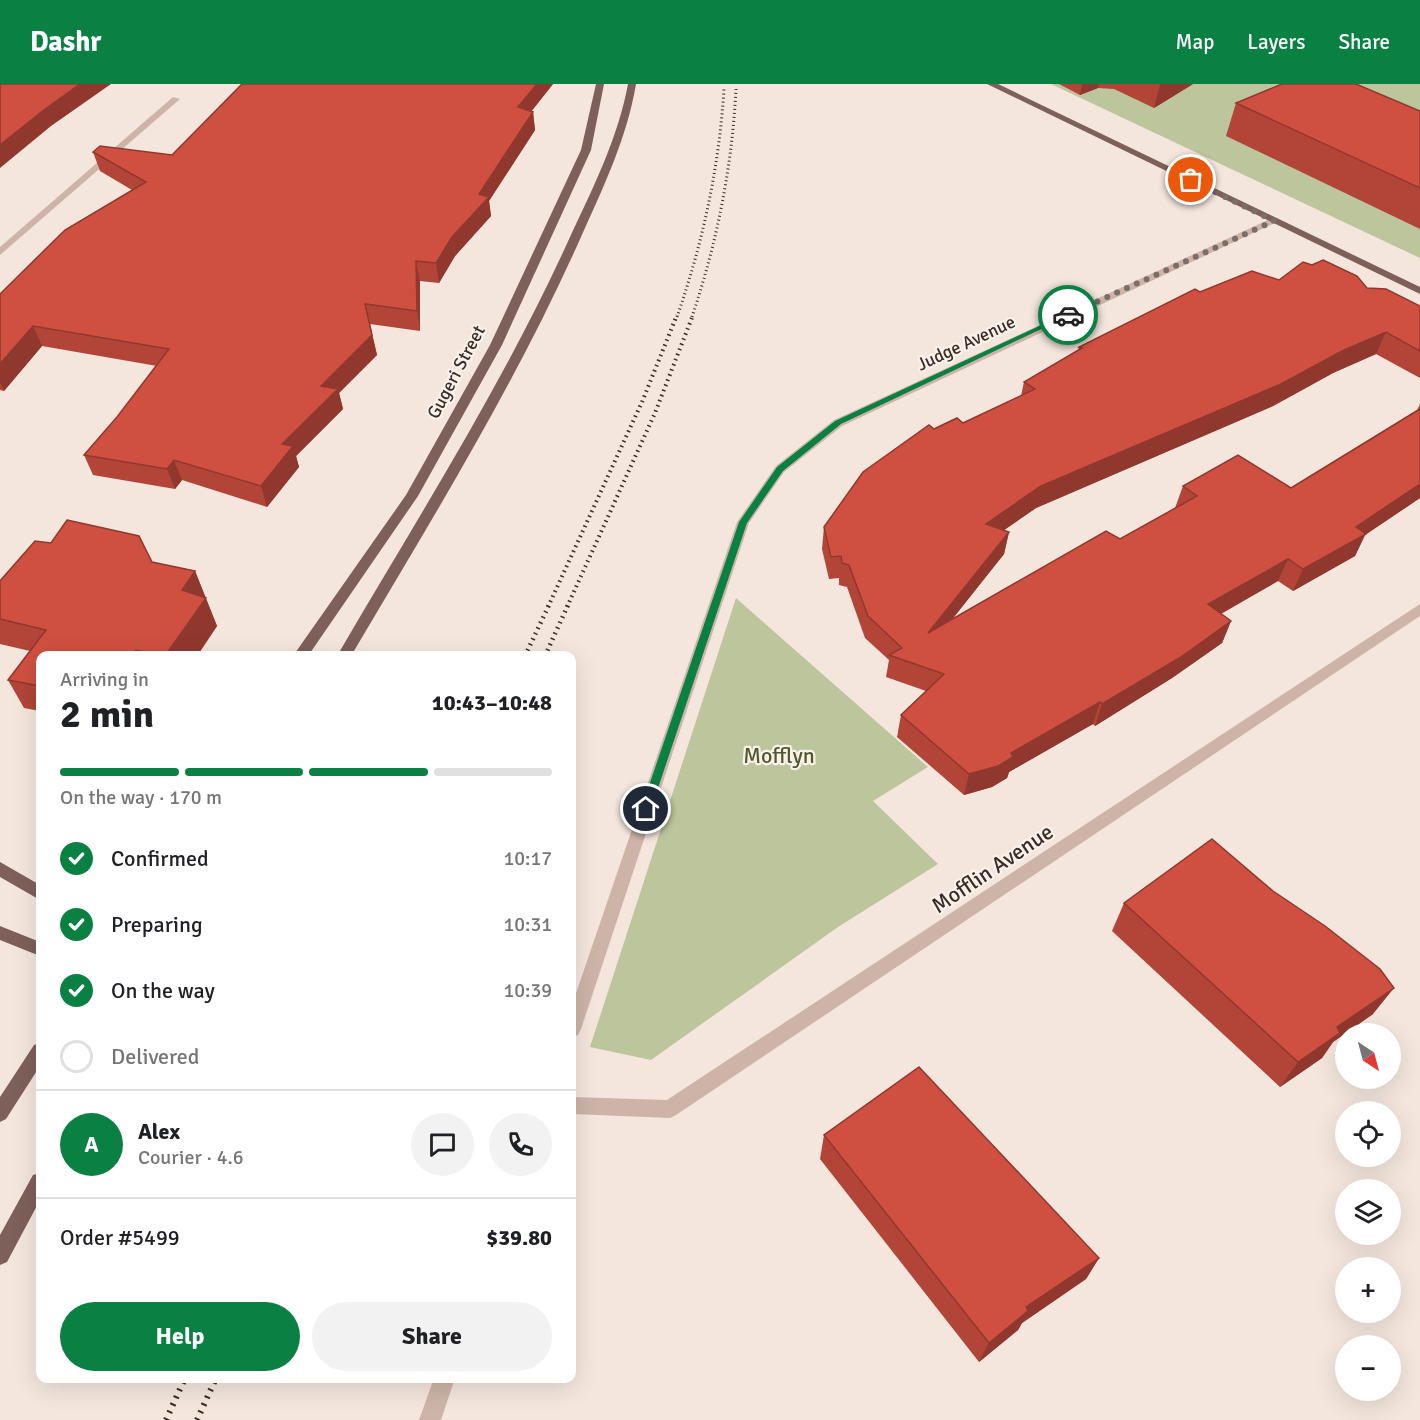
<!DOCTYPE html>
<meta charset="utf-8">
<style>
body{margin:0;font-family:Signika,sans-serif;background:#f2f2f2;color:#202124;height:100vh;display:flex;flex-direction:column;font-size:22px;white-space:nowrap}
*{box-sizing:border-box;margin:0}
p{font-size:20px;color:#757577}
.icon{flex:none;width:33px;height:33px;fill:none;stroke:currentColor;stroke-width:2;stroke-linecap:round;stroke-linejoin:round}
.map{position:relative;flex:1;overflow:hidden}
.details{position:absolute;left:36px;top:567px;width:540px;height:732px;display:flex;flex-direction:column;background:#fff;border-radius:12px;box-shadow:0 6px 24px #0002}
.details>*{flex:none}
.needle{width:39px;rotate:144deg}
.buttons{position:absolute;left:1335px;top:939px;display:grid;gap:12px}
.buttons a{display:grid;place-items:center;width:66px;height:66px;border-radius:50%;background:#fff;box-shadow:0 6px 24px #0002;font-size:30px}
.pin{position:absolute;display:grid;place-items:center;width:51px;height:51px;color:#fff;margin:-26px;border:3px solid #fff;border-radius:50%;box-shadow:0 2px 6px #0007}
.courier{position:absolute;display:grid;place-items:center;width:60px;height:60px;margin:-30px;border:4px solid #0b8043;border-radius:50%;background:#fff;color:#222;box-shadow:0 2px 8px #0007}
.overview em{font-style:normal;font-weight:800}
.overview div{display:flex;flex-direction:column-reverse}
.overview{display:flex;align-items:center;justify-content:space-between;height:102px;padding:0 24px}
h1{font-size:39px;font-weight:800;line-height:45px}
.bar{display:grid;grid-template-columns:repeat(4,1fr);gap:9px 6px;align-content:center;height:72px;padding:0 24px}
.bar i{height:8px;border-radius:4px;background:#e0e0e0}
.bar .selected{background:#0b8043}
.bar p{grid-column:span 4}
.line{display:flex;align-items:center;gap:15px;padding:0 24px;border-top:2px solid #e0e0e0}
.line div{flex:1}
.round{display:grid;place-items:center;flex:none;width:63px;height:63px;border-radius:32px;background:#f2f2f2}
ol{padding:0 24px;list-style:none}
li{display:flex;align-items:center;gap:18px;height:66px}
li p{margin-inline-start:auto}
li .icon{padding:6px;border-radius:50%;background:#0b8043;color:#fff;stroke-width:4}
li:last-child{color:#757577}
li i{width:33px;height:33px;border:3px solid #e0e0e0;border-radius:50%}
.cta{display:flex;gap:12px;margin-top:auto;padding:12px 24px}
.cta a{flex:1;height:69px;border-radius:36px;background:#0b8043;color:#fff;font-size:24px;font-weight:800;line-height:69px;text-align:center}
.cta a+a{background:#f2f2f2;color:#202124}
header{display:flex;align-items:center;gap:36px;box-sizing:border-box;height:84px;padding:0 30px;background:#0b8043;color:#fff}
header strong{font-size:28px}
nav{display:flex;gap:33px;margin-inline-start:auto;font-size:21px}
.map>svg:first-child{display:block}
.green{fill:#bdc59c}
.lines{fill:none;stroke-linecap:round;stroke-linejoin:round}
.minor{fill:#ceb4a8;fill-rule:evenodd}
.major{fill:#7d6059;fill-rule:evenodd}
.rail-far3{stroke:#3a2c29;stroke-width:3;stroke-dasharray:1 3;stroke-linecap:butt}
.rail-far2{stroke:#3a2c29;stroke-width:4;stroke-dasharray:1.5 4;stroke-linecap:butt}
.rail-far1{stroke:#3a2c29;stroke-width:4.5;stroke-dasharray:1.5 4.5;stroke-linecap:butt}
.rail{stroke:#3a2c29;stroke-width:6;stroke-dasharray:2 6;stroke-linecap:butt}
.wall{fill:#b24538}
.shaded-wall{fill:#91382e}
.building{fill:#cf5041;stroke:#91382e;stroke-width:1.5}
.route{fill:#0b8043}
.done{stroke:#7b6d68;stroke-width:6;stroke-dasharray:0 10.8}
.labels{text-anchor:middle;stroke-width:4.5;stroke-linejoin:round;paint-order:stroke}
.far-street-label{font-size:18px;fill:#3a2c29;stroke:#fbf1eb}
.park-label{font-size:22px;fill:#4f5a2a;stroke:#fbf1eb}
.street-label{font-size:22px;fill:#3a2c29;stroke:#fbf1eb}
</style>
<header>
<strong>Dashr</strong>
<nav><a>Map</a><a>Layers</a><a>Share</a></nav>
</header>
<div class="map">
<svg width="1420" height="1336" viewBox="0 0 1420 1336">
<rect width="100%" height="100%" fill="#f4e6dd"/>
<g class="green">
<path d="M1051,0H1420V174Z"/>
<path d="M736,514L928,683L873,717L938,780L838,843L651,976L590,963Z"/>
</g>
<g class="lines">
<g class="minor">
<path d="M173,13L180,15L0,171V163Z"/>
<path d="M1270,135L1279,137L842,342L784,388L749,439L581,945L578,951L572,953V921L737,438L776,382L834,336Z"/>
<path d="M1420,520V532L676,1031L670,1034L572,1030V1013L667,1016Z"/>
<path d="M434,1294H455L441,1336H419Z"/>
</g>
<g class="major">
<path d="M596,0H604L591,66L502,261L418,412L308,572H293L406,411L490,261L581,66Z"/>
<path d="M628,0H636C627,54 603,104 581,153C516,299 432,435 351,572H337C418,433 504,299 570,153C593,104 618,54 628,0Z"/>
<path d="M987,0H998L1420,203V210Z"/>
<path d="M0,778L40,801V816L0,793Z"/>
<path d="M0,842L40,858V872L0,856Z"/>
<path d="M40,959V982L6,1035L0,1038V1013L34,961Z"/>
<path d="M40,1089V1116L7,1178L0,1181V1151L33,1091Z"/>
</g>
<g class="rail-far3">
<path d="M677,233C703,158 719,84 724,5"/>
<path d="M692,233C717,158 732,84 736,5"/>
</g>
<g class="rail-far2">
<path d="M548,523L642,318L677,231"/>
<path d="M567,523L655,329L693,231"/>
</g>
<g class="rail-far1">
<path d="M525,572L549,521"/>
<path d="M545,572L568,521"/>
</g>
<g class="rail">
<path d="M166,1336L185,1294"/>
<path d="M197,1336L216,1294"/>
</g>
</g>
<g class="wall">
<path d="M242,0H553L531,27L533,28L535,46L489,117L491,132L455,172L439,199L420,197V247L370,240L377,271L339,309L343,325L296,372L299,383L267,423L182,396L175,405L93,391L84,371L117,333L157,282L42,262L4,307L0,306V210L132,106L100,87L93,68L172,71Z"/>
<path d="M1059,0H1193L1154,24L1114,5L1098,4L1080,11Z"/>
<path d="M1236,19L1420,27V145L1226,52Z"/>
<path d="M1279,196L1367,204L1420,222V294L1376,270L1333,289L1273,322L1036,424L1004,446L1009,448L1004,470L952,535L1120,455L1175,424L1183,402L1291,404L1417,326L1420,320V414L1365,451L1355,472L1293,507L1278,497L1221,530L1231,537L1222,559L1172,594L1095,642L1093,640L1009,688L1007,694L992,703L964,711L897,653L901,631L926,607L886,593L889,576L865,554L847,503L839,501V494L829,495L822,465L824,443L934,345L963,339L1021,312L1024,298L1078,266L1079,263L1200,208Z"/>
<path d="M51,459L152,478L195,487L217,542L197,572H40V627L24,624L8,596L30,567L0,560V497Z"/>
<path d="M1124,819L1373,930L1333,958L1322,974L1280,1003L1112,847Z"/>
<path d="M824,1051L1099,1174L1086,1195L1022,1239L1018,1246L979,1278L820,1075Z"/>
</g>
<g class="shaded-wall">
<path d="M80,0H111L51,42L0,84V61L45,25Z"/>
<path d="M537,0H553L520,42L518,23Z"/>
<path d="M1082,0H1099L1098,4L1080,11Z"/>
<path d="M1160,0H1193L1154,24Z"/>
<path d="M533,28L535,46L489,117L491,132L455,172L439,199L436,179L479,110Z"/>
<path d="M416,177L420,197V247L417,227Z"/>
<path d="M33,242L42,262L4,307L0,299V280Z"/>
<path d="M1386,248L1376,270L1333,289L1273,322L1036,424L981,462L986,440L1041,402Z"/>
<path d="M372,251L377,271L339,309L343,325L296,372L299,383L267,423L261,402L282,360L321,302Z"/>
<path d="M174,376L182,396L175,405L167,385Z"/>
<path d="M1420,400V414L1365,451L1355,472L1293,507L1303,485L1356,443Z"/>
<path d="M1009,448L1004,470L924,571L928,549Z"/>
<path d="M1288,475L1278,497L1199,542L1208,520Z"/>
<path d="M195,487L217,542L197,572H165L182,506Z"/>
<path d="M1231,537L1222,559L1172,594L1095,642L1102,620Z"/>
<path d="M136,566L139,572H131Z"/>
<path d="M1100,618L1093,640L1009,688L1007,694L992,703L964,711L969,690L1011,669Z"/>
<path d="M1394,904L1373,930L1333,958L1322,974L1280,1003L1298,978L1337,943Z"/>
<path d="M1099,1174L1086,1195L1022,1239L1018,1246L979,1278L989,1259L1026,1223Z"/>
</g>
<g class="building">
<path d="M0,0H80L45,25L0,61Z"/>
<path d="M242,0H537L518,23L533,28L479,110L489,113L452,153L436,179L416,177L417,227L365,220L372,251L321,302L338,305L282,360L293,362L261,402L174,376L167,385L84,371L117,333L169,265L33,242L0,280V210L65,146L146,98L93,68L100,62L172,71Z"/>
<path d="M1282,0H1356L1420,27V104L1236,19Z"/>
<path d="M1323,176L1357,192L1367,204L1386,205L1420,222V267L1386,248L1342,267L1281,300L1041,402L986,440L1009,448L928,549L1106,447L1120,455L1197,412L1183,402L1238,371L1291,404L1420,325V400L1356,443L1366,450L1303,485L1288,475L1208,520L1231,537L1181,573L1102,620L1100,618L1011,669L1013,673L998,682L969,690L901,631L944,590L889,571L902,564L868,532L849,481L842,479L841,472L831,473L824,443L863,388L929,341L934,345L957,334L963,339L1035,305L1024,298L1082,264L1079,263L1195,205L1200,208L1252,187L1279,196L1303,178L1312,181Z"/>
<path d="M67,436L139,452L152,478L195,487L182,506L206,514L165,572L136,566L131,572H40V602L8,596L46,546L0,535V497L35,457L51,459Z"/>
<path d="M1212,755L1273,807L1325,842L1380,885L1394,904L1337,943L1340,949L1298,978L1124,819Z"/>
<path d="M919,983L1099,1174L1026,1223L1028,1227L989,1259L824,1051Z"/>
</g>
<path class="route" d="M1065,230L1071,231L841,340L783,387L747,439L651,725L650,728H643L641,725L739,438L777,383L835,337Z"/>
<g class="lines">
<path class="done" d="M1068,231L1274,137L1191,96"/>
</g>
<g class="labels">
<g class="far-street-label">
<text transform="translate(966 259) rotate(-25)" y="6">Judge Avenue</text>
<text transform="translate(456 288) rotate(-62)" y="6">Gugeri Street</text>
</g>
<g class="park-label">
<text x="779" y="679">Mofflyn</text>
</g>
<g class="street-label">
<text transform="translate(992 784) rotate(-34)" y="8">Mofflin Avenue</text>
</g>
</g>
</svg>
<div class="buttons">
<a><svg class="needle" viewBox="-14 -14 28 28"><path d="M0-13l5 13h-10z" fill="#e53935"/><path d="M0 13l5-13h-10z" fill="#757577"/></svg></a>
<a><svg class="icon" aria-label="locate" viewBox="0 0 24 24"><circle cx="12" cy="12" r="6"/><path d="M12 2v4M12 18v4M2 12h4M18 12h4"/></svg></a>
<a><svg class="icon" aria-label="layers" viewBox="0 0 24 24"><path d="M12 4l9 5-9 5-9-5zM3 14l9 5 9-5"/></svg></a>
<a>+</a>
<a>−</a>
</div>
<div class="pin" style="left:1191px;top:96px;background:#ea580c"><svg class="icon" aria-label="bag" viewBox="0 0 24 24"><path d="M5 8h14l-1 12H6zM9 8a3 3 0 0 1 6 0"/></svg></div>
<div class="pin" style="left:646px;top:725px;background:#1f2937"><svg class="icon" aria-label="home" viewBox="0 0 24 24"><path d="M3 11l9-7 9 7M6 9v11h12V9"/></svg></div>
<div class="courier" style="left:1068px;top:231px"><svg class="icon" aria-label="car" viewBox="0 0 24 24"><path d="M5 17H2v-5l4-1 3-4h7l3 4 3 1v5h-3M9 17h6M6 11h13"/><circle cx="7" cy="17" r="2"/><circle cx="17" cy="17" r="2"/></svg></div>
<section class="details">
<div class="overview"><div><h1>2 min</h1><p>Arriving in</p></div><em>10:43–10:48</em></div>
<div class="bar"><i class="selected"></i><i class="selected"></i><i class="selected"></i><i></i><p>On the way · 170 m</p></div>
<ol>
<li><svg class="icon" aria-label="check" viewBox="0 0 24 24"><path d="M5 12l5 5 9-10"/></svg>Confirmed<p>10:17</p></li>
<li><svg class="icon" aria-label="check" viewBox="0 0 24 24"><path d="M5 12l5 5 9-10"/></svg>Preparing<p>10:31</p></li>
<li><svg class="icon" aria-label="check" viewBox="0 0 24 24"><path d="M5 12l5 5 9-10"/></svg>On the way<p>10:39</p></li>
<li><i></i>Delivered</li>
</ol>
<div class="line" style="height:108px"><b class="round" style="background:#0b8043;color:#fff">A</b><div><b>Alex</b><p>Courier · 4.6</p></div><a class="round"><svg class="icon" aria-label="chat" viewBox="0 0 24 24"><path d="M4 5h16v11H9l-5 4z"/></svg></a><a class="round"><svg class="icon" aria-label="phone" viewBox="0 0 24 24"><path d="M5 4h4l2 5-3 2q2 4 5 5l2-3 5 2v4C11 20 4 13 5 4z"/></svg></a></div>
<div class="line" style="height:78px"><div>Order #5499</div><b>$39.80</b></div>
<div class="cta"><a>Help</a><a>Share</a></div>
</section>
</div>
